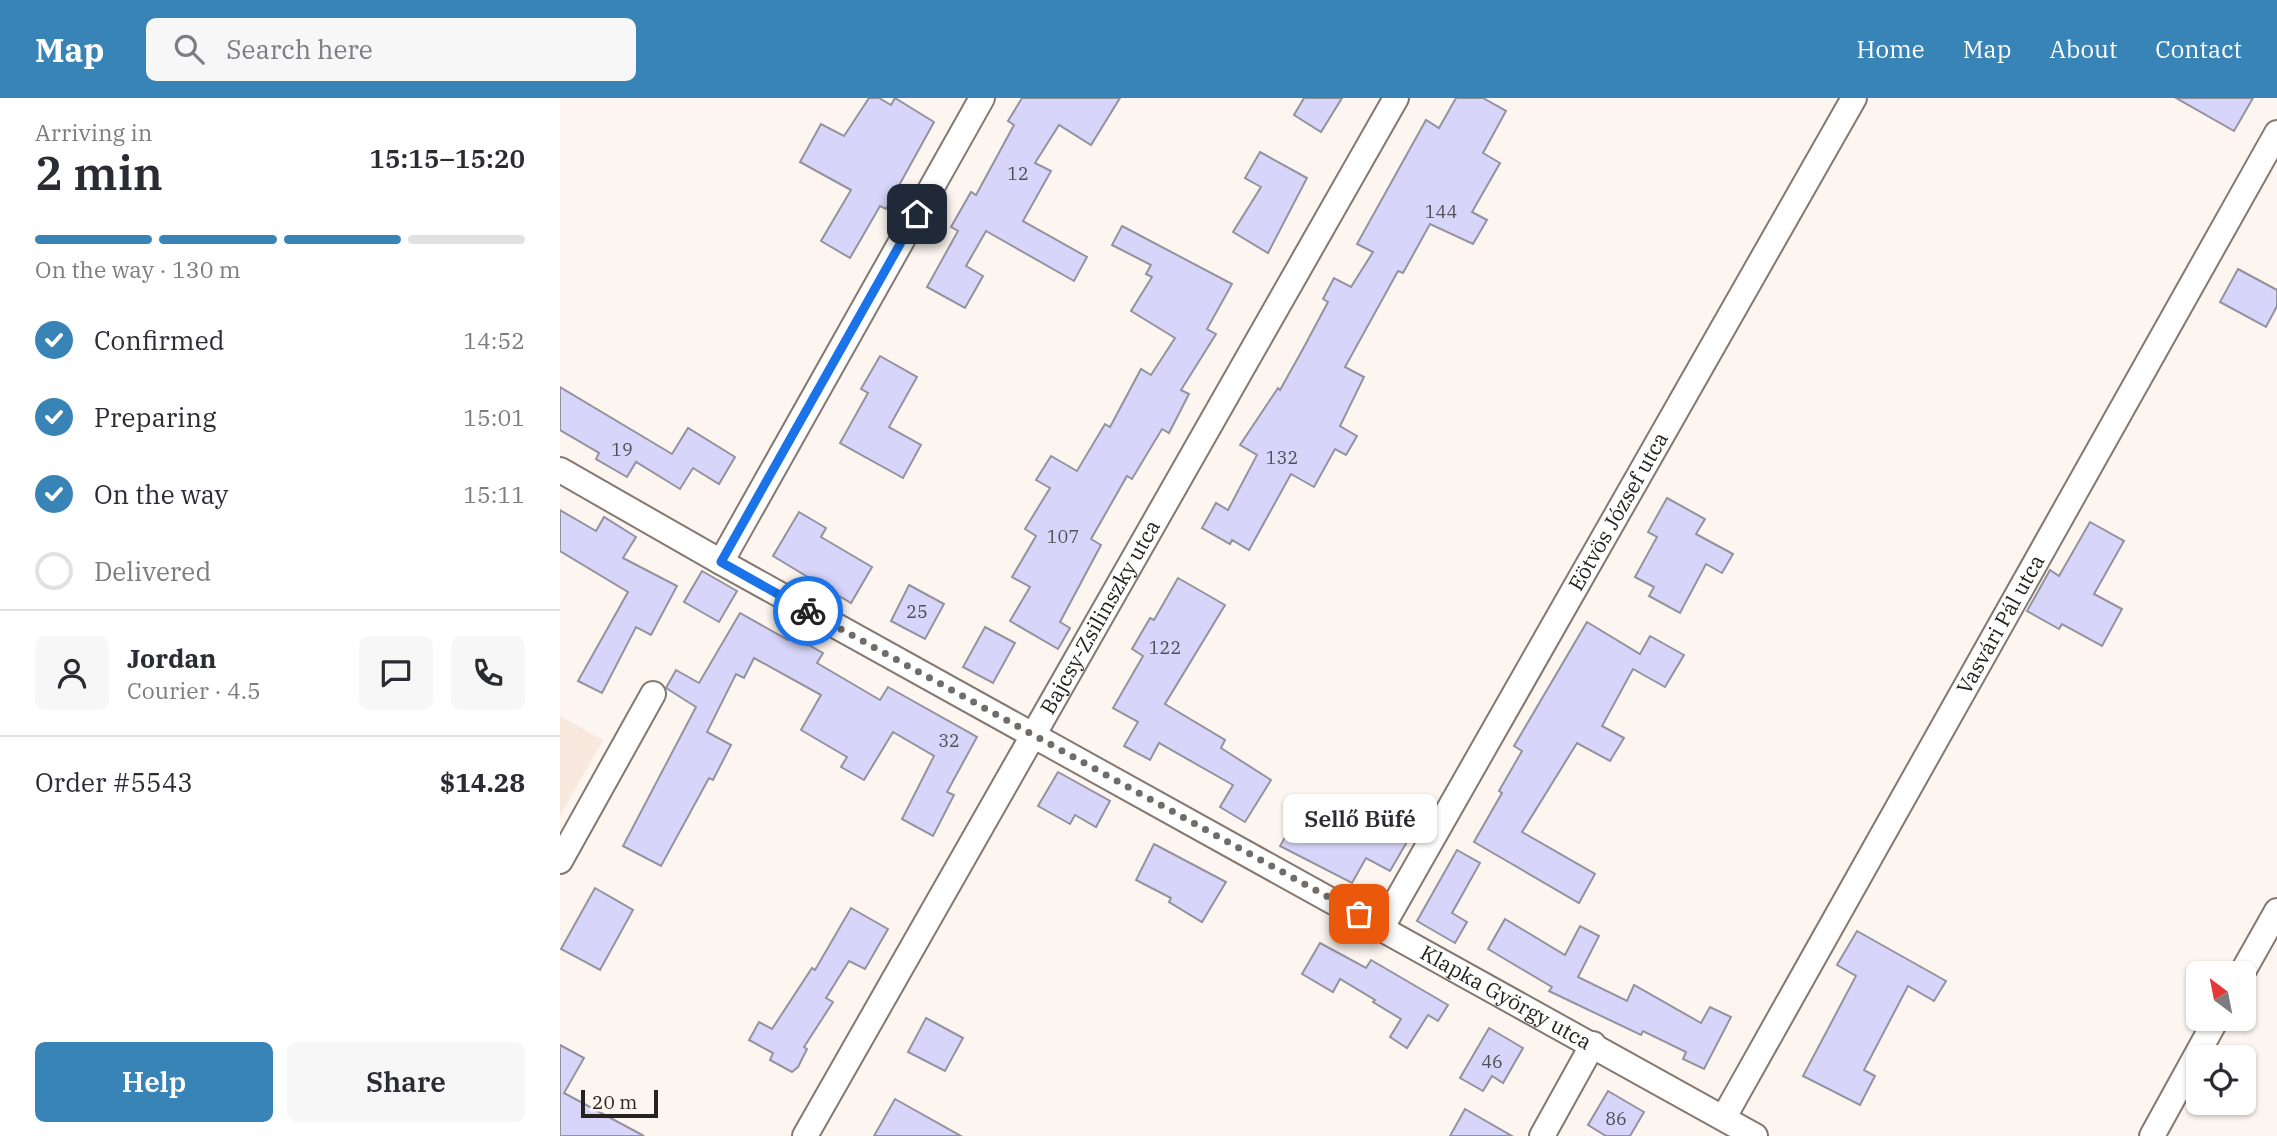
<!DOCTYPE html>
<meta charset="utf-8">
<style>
body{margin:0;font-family:"IBM Plex Serif",serif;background:#f7f7f7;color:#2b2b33;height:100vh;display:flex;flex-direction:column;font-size:26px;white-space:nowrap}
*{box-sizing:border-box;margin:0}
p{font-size:23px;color:#7c7c81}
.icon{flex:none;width:38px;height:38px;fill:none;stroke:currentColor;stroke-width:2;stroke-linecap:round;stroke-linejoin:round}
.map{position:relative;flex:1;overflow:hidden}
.details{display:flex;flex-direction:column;background:#fff;width:560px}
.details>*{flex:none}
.needle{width:46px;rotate:328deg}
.tools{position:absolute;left:1626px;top:863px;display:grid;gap:14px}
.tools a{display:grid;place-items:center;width:70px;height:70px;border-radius:10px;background:#fff;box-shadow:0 2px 5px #0004;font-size:35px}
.scale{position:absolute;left:21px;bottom:18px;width:77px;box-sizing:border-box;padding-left:7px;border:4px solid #26221f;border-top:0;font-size:19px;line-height:24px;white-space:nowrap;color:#26221f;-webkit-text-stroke:5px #fdf5f0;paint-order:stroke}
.pin{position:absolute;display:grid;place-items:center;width:60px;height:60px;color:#fff;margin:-30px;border-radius:14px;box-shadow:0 4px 10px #0006}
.courier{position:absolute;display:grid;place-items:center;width:70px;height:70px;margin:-35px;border:5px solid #1a73e8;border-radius:50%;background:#fff;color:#222;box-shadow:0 2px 9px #0007}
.bubble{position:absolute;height:49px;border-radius:10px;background:#fff;box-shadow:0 2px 5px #0004;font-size:23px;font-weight:600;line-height:49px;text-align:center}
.summary em{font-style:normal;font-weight:600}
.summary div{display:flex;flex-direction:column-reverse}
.summary{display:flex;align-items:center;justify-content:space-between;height:119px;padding:0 35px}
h1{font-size:46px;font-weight:600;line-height:52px}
.bar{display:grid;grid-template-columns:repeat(4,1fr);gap:10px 7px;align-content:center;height:84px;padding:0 35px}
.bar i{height:9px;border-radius:5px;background:#e1e1e2}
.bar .active{background:#3984b7}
.bar p{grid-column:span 4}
.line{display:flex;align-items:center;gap:18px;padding:0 35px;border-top:2px solid #e1e1e2}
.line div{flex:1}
.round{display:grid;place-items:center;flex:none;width:74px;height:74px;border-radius:10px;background:#f7f7f7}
ol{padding:0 35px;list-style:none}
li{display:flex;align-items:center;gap:21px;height:77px}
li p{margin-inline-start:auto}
li .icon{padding:7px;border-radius:50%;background:#3984b7;color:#fff;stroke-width:4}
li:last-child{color:#7c7c81}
li i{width:38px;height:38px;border:4px solid #e1e1e2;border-radius:50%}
.cta{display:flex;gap:14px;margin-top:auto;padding:14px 35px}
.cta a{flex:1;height:80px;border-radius:10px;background:#3984b7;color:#fff;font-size:28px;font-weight:600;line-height:80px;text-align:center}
.cta a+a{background:#f7f7f7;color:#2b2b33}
header{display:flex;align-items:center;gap:42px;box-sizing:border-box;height:98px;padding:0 35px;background:#3984b7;color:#fff}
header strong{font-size:33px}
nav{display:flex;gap:38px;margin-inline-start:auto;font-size:24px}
.search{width:490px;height:63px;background:#f7f7f7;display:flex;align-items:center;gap:18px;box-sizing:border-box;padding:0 24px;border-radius:10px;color:#7c7c81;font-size:26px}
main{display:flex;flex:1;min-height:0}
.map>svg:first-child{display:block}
.built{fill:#f8e8de}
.building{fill:#d7d6fa;stroke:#93939f;stroke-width:2}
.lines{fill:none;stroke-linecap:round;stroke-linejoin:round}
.minor-casing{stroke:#847871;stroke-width:28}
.minor{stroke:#fff;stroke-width:24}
.done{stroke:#716c68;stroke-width:7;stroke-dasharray:0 12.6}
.route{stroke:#1a73e8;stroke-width:9}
.labels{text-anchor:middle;stroke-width:5;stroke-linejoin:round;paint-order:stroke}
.number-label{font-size:18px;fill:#524f56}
.street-label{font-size:21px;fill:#26221f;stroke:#fdf5f0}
</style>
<header>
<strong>Map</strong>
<div class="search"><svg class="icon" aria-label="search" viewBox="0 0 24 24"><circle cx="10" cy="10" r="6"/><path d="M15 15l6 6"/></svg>Search here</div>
<nav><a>Home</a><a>Map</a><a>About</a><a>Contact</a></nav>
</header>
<main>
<section class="details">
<div class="summary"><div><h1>2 min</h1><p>Arriving in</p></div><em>15:15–15:20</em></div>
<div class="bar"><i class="active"></i><i class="active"></i><i class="active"></i><i></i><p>On the way · 130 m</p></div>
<ol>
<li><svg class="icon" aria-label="check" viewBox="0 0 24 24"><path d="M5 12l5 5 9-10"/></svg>Confirmed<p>14:52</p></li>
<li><svg class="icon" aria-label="check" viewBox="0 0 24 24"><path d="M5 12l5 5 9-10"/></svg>Preparing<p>15:01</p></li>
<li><svg class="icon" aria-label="check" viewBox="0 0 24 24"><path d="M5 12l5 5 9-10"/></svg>On the way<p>15:11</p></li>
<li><i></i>Delivered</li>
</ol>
<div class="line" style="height:126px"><a class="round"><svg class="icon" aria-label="person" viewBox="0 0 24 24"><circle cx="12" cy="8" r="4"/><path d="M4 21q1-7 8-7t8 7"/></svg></a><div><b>Jordan</b><p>Courier · 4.5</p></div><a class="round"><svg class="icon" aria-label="chat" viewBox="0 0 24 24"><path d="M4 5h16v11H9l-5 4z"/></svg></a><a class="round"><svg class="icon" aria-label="phone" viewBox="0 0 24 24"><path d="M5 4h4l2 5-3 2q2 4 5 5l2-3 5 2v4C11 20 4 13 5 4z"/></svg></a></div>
<div class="line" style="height:91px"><div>Order #5543</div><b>$14.28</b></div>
<div class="cta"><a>Help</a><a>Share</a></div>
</section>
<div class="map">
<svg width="1717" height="1038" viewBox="0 0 1717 1038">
<rect width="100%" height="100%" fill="#fdf5f0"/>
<path class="built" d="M0,618L43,642L0,718Z"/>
<g class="building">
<path d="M309,0H319L331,7L335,0L374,24L326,111L320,108L290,160L261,143L291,92L240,64L261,26L284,38Z"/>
<path d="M462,0H560L531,47L499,27L475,65L491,73L463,123L527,159L514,183L426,133L406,168L423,178L405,210L367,189L398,133L391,129L411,94L416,97L454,27L448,23Z"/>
<path d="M744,0H782L761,34L734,17Z"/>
<path d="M896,0H923L946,13L923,55L940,65L912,114L927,122L913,146L870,126L843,175L838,173L785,269L804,279L780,328L797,338L786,357L775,351L754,389L731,376L689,452L672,442L670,446L642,430L656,405L668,412L697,357L680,347L718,290L720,292L744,249L768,204L763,201L774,180L791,189L813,154L797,146L866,22L879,30Z"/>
<path d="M1616,0H1693L1674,33Z"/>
<path d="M700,54L747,80L708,155L673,134L701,89L685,80Z"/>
<path d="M562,128L672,186L647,231L656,236L621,292L629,296L609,335L602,331L572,381L567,378L531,441L541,447L500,524L510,530L498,551L450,523L470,489L452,479L476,438L465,431L490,390L476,382L491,358L517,373L545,326L550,329L581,271L591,277L615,240L571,213L592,179L586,176L591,167L552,147Z"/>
<path d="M1678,171L1717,192V208L1706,229L1660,204Z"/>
<path d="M320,258L357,279L329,329L361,347L343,380L280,345L308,295L301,291Z"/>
<path d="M0,289L112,356L128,330L175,359L159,386L133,370L120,391L76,364L67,379L36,361L39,355L0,332Z"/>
<path d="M1107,400L1145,421L1136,436L1173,456L1162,475L1146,466L1120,515L1089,498L1094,489L1075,479L1097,439L1088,434Z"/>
<path d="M0,412L36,433L44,419L76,439L63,460L117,488L91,537L76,529L42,595L18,583L68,494L0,453Z"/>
<path d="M239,414L266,430L261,439L312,469L291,505L213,458Z"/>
<path d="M1530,424L1564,443L1534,496L1562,511L1542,548L1502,526L1499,531L1467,513L1490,472L1499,478Z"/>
<path d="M142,473L177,493L159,524L124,504Z"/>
<path d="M618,480L665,507L605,606L665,642L661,650L711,682L685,724L660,709L673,687L599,645L590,662L564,648L578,624L553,610L583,558L572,551L590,520L594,522Z"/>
<path d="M349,487L384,506L365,541L331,523Z"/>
<path d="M180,515L228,542L231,537L263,555L257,565L320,602L328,589L417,639L387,694L394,697L373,738L342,721L374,658L333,634L304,682L281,669L287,659L241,632L261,597L194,560L184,580L176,576L147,634L171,647L153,682L149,680L101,768L63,748L136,609L106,590L116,572L139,585Z"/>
<path d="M1027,524L1080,556L1090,538L1124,557L1105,589L1073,571L1042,628L1064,640L1050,663L1017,645L962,734L1035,776L1019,805L914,744L942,695L939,693L962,653L954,648Z"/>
<path d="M425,529L455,545L433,585L403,569Z"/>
<path d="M498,674L550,703L536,729L515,717L510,726L478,708Z"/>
<path d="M742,710L789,737L802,715L848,742L830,773L806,760L792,785L720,748Z"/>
<path d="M594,746L666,784L642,824L609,804L611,800L576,782Z"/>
<path d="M897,752L920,765L892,815L907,824L895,845L857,823Z"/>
<path d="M35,790L73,812L40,872L1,851Z"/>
<path d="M291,810L328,831L305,871L289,863L266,900L273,904L244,949L247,951L238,969L232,974L210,962L213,955L189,942L199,924L212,931L252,870L255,872Z"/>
<path d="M945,821L1005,857L1020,828L1039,838L1018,879L1067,903L1074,887L1141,925L1150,909L1171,919L1144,971L1123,961L1126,954L1083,933L1081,937L989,893L992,889L928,851Z"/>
<path d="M1297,833L1386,883L1374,903L1348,888L1304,972L1315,978L1300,1007L1243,978L1296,878L1277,867Z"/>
<path d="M760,845L806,870L811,862L888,907L878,923L868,917L847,950L830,939L841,921L813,904L815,902L780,881L773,894L742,876Z"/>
<path d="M366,920L403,940L385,973L348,954Z"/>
<path d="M929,930L963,950L943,985L932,978L923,993L900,980Z"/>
<path d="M0,947L24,960L4,995L84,1038H0Z"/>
<path d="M1048,993L1084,1014L1070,1038H1046L1028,1027Z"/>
<path d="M335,1001L401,1038H314Z"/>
<path d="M905,1011L952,1038H890Z"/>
</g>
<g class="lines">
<g class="minor-casing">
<g id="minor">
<path id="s1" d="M0,372L161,464L1195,1038"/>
<path d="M161,464L422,0"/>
<path d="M0,763L93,596"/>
<path id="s2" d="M822,829L1294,0"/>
<path d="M1682,875L1717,813"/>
<path id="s3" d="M1164,1019L1717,35"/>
<path id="s4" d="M245,1038L836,0"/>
<path d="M982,1038L1033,946"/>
<path d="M1592,1038L1657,920"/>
</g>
</g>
<use href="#minor" class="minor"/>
</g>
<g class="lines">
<path class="done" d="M248,513L799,816"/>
<path class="route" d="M248,513L161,464L357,116"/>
</g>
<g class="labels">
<g class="number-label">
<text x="458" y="82">12</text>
<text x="881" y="120">144</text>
<text x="62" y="358">19</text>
<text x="722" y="366">132</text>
<text x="503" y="445">107</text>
<text x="357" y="520">25</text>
<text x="605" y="556">122</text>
<text x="389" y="649">32</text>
<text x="932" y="970">46</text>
<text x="1056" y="1027">86</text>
</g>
<g class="street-label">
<text dy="7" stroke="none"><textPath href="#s2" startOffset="478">Eötvös József utca</textPath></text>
<text dy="7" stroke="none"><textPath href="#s4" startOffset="597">Bajcsy-Zsilinszky utca</textPath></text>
<text dy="7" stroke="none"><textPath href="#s3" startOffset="565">Vasvári Pál utca</textPath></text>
<text dy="7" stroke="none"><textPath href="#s1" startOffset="1083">Klapka György utca</textPath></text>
</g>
</g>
</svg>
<div class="tools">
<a><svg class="needle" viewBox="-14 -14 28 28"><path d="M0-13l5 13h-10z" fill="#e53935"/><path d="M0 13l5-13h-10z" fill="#7c7c81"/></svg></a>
<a><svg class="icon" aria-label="locate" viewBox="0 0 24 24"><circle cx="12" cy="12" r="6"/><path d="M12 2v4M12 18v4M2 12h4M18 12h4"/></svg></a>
</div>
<div class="scale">20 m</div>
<div class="pin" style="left:799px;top:816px;background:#ea580c"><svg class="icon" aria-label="bag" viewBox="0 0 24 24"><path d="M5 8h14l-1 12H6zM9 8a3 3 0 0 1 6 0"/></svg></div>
<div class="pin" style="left:357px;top:116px;background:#1f2937"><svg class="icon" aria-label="home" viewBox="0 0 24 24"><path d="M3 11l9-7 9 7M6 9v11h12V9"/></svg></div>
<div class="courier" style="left:248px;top:513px"><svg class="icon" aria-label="bike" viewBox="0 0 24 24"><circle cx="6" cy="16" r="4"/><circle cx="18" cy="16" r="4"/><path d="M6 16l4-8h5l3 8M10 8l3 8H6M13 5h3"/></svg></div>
<div class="bubble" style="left:723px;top:696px;width:154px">Sellő Büfé</div>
</div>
</main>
